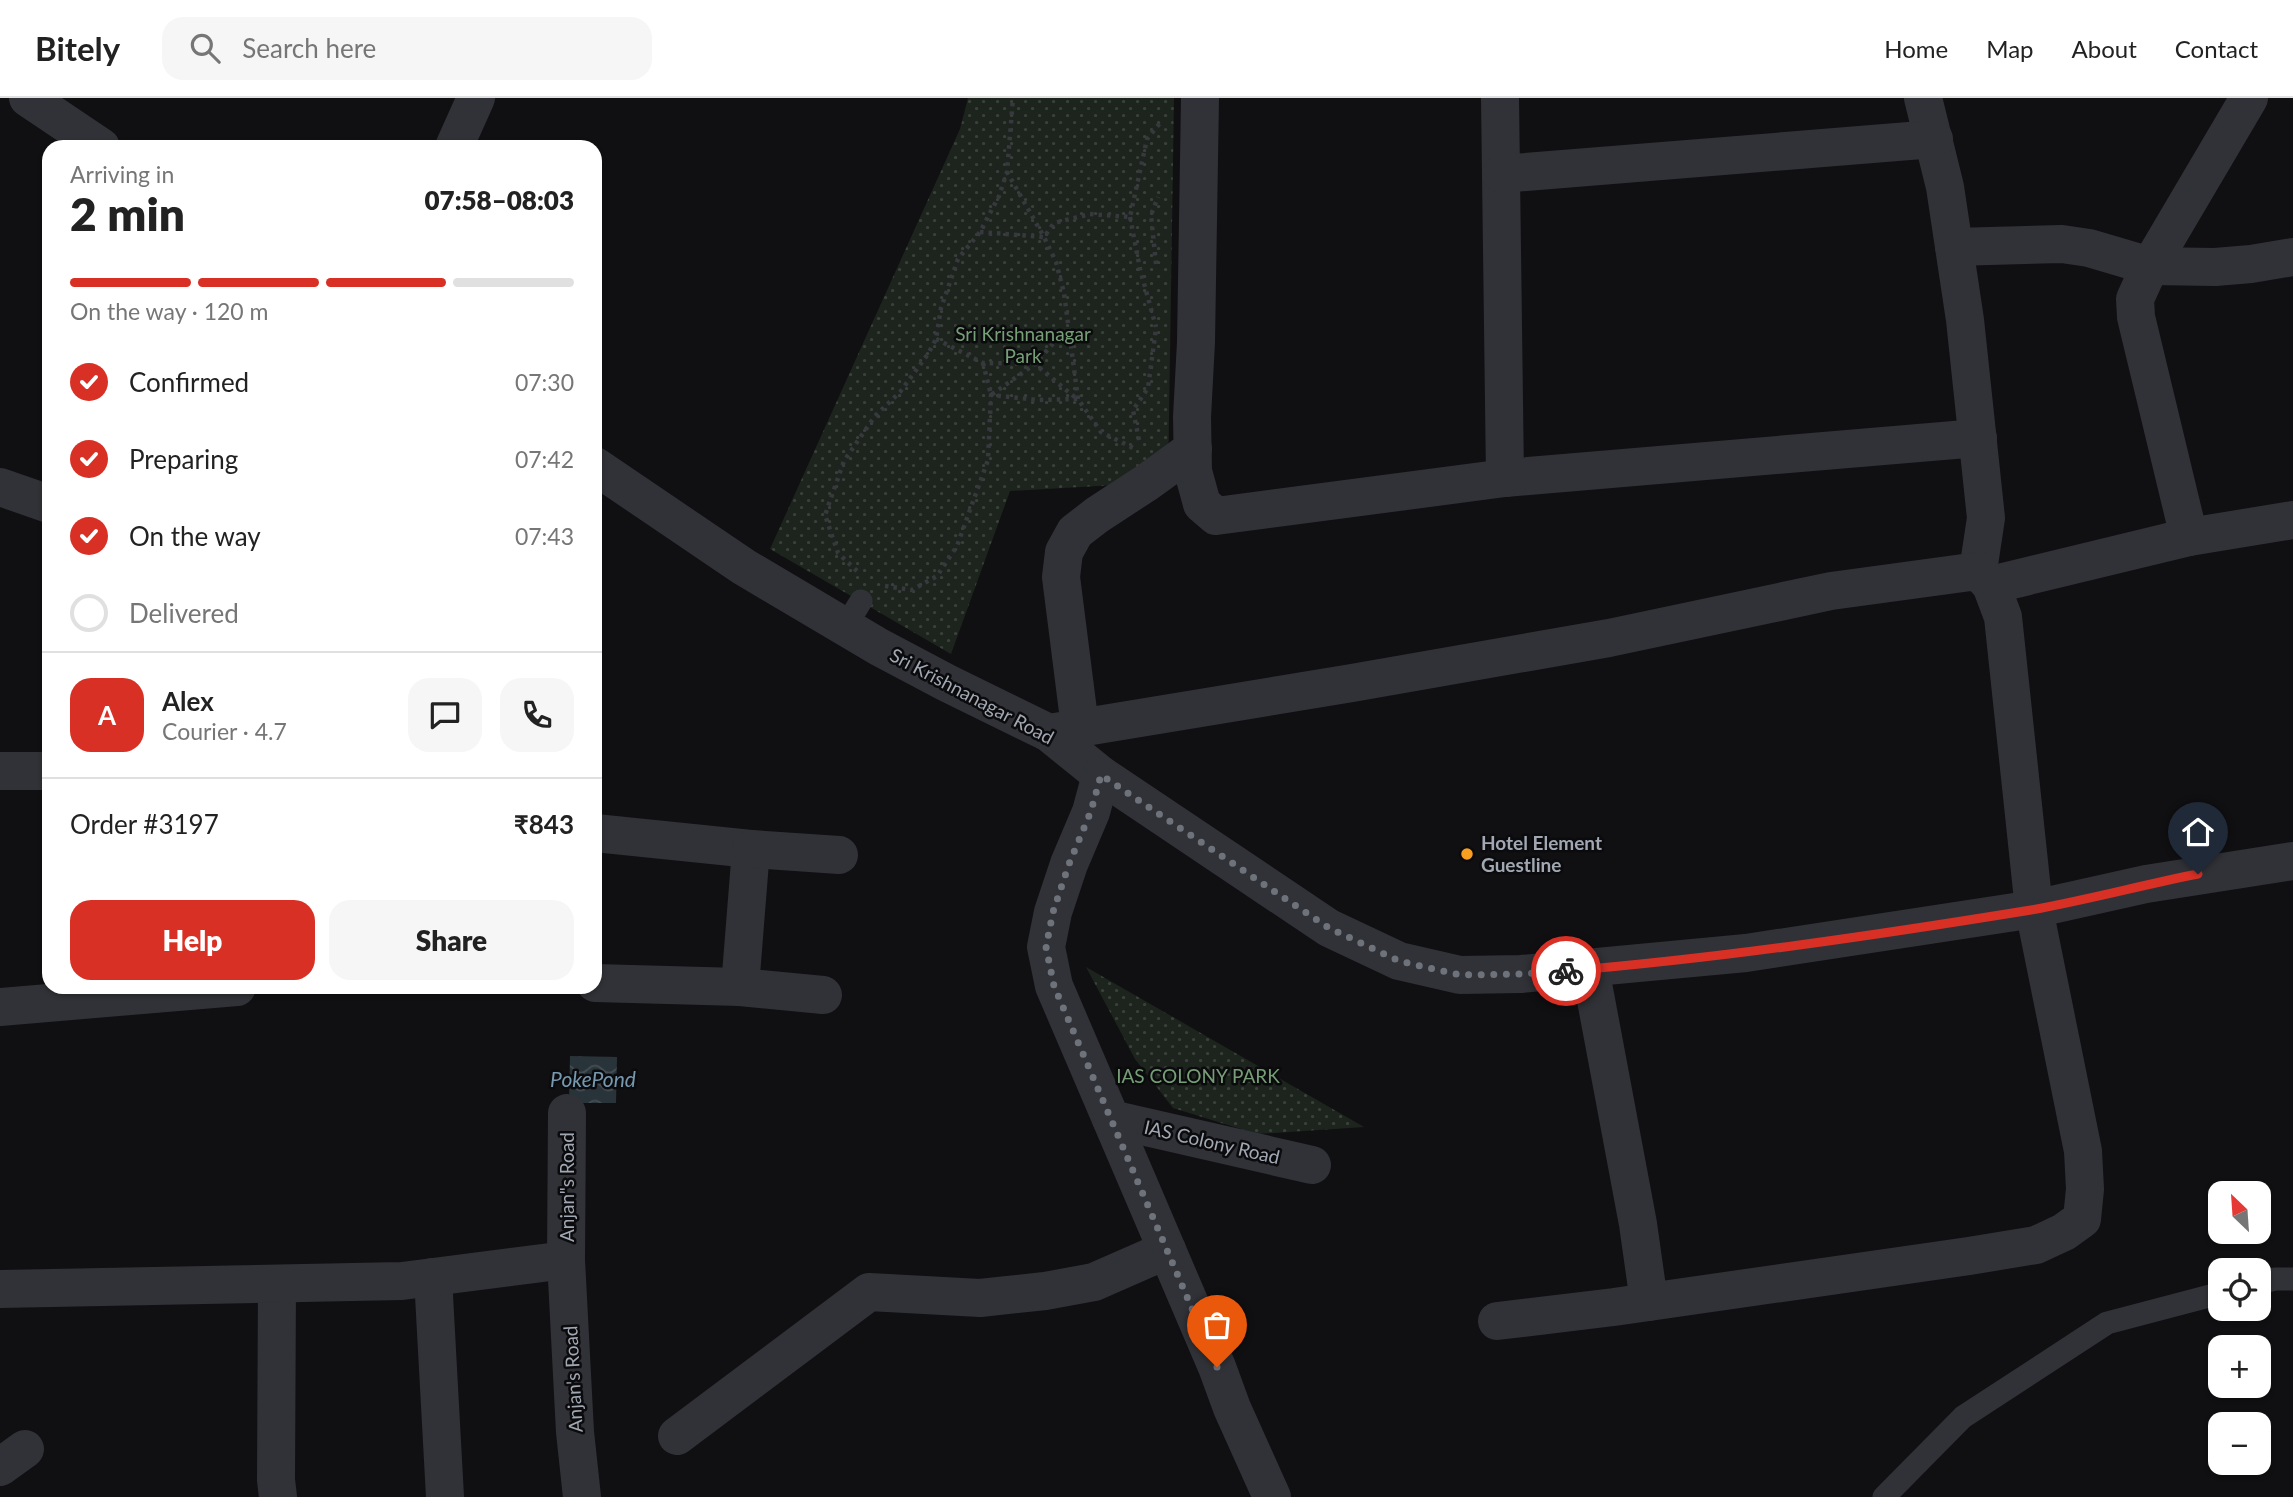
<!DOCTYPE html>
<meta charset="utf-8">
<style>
body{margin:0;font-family:Lato,sans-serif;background:#f6f6f6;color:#222;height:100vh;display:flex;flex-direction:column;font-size:26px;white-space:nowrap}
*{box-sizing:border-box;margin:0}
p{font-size:23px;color:#767676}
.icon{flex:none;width:38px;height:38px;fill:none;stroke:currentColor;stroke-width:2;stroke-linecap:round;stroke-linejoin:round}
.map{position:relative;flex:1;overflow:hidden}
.drawer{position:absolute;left:42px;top:42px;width:560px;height:854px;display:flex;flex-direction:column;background:#fff;border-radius:21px;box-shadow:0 2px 5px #0004}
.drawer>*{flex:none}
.needle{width:46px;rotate:335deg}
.controls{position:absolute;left:2208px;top:1083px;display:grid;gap:14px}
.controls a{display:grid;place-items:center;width:63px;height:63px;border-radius:14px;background:#fff;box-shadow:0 2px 5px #0004;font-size:35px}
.pin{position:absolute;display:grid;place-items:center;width:60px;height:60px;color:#fff;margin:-72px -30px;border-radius:50% 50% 50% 0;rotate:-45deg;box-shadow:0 0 7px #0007}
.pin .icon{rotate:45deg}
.courier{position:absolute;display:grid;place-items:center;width:70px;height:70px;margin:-35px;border:5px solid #d93025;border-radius:50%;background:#fff;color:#222;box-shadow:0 2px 9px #0007}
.summary em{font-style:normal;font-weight:800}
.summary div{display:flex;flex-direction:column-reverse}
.summary{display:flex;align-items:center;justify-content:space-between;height:119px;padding:0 28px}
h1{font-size:46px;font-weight:800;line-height:52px}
.bar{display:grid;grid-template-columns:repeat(4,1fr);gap:10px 7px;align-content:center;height:84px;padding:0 28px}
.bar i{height:9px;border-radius:5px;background:#e0e0e0}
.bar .on{background:#d93025}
.bar p{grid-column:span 4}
.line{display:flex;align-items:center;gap:18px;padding:0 28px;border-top:2px solid #e0e0e0}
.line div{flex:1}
.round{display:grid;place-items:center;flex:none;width:74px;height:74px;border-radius:21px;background:#f6f6f6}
ol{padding:0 28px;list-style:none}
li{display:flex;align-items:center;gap:21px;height:77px}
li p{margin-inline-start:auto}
li .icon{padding:7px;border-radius:50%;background:#d93025;color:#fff;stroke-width:4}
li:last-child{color:#767676}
li i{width:38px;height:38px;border:4px solid #e0e0e0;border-radius:50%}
.button{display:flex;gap:14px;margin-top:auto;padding:14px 28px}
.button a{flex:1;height:80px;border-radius:21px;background:#d93025;color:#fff;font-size:28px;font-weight:800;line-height:80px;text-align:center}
.button a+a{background:#f6f6f6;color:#222}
header{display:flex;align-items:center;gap:42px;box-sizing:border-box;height:98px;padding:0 35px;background:#fff;border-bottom:2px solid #e0e0e0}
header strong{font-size:33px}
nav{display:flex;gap:38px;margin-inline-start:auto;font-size:24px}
.search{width:490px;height:63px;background:#f6f6f6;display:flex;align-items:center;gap:18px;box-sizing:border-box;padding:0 24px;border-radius:21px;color:#767676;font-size:26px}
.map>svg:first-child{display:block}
.park{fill:url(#park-dots)}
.water{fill:url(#water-waves)}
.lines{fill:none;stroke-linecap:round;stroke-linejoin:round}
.path{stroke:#37393e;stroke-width:4.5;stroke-dasharray:3.5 5;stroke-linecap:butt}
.lane{stroke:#313237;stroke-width:23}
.street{stroke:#313237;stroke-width:38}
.done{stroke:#6e737b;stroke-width:7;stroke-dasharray:0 12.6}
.route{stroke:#d93025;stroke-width:9}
.poi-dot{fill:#f89f22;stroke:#0b0b0d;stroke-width:2.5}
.labels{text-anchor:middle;stroke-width:5;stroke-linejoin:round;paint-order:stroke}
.park-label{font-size:19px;fill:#779f77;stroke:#0b0b0d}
.street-label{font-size:19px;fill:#a1a8b3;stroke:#0b0b0d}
.poi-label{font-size:19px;font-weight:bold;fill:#a1a8b3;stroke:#0b0b0d;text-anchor:start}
.water-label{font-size:21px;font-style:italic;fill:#7699b0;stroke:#0b0b0d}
</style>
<header>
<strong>Bitely</strong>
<div class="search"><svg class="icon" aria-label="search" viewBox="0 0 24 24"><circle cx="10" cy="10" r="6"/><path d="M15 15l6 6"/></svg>Search here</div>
<nav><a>Home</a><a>Map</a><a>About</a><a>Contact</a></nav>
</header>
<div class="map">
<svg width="2293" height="1399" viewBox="0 0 2293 1399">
<defs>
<pattern id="park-dots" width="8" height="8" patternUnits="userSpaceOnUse" patternTransform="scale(1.75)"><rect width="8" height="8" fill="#1c241d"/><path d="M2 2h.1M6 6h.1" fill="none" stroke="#3a413b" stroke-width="1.8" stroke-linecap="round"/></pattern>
<pattern id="water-waves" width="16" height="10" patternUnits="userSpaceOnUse" patternTransform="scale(1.75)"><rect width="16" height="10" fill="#29343a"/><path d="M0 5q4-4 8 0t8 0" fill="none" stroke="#454f54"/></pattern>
</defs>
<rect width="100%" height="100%" fill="#101012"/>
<g class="park">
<path d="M968,0H1174L1168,384L1010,393L951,556L770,451L960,31Z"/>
<path d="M1086,869L1364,1029L1257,1036L1173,1010L1135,961Z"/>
</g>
<path class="water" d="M570,958L617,959L616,1005H569Z"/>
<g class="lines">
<g class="path">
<path d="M1130,119L1140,171L1156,229"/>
<path d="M980,134L1044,139L1007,74"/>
<path d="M1156,166L1151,117L1158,99"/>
<path d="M936,241L983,265L1035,266L1077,301"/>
<path d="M983,265L991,297L1035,266L1067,230"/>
<path d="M1078,301L1064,195L1056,164L1044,139L1054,125L1090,116L1130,119L1147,41L1160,25"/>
<path d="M1139,342L1133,312L1148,290L1156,230"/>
<path d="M857,473L838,455L825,417L844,363L875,318L900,294L928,256L936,241L941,210L958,161L980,134L999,98L1007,74L1013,0"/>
<path d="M885,488L912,492L937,478L957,448L988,362L991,297L1038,302L1078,301L1101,334L1133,350"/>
</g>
<g class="lane">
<path d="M845,529L861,503"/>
<path d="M2259,1185L2275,1181H2293"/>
<path d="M1884,1399L1963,1319L2107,1225L2221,1195"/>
</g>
<g class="street">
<path d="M28,0L101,49"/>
<path d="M1200,0L1196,244L1192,319L1193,373L1202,406L1216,418L1505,380L1978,340"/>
<path d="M1500,0L1505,380"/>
<path d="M1923,0L1945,89L1965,222L1986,420L1978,473"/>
<path d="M454,49L476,0"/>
<path d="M1501,76L1934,41"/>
<path d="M1954,149L2062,146L2089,150L2150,168L2215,169L2251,166L2293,159"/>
<path d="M595,368L744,469L879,549L947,585L1049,635L1101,677L1329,830L1399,863L1460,877L1521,876L1746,855L2034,811L2146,786L2293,763"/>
<path d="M0,389L49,406"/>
<path d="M2189,439L2136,219L2135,201L2150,168L2249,0"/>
<path d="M1991,487L2189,439L2293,422"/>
<path d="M1080,629L1061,479L1064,454L1075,434L1097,417L1146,385L1193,351"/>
<path d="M1049,635L1352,585L1609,540L1831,493L1978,473L1991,487L2003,519L2034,811L2083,1053L2085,1091L2082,1121L2064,1134L2036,1147L1969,1158L1614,1209L1497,1223"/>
<path d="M0,673H49"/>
<path d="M1101,677L1091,714L1069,766L1053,814L1046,849L1054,888L1111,1021L1312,1067"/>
<path d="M595,735L751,751L740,889"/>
<path d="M751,751L839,757"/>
<path d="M1590,870L1638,1126L1649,1204"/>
<path d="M595,885L740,889L823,897"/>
<path d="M0,909L237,889"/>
<path d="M567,1015L566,1162L575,1334L582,1399"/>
<path d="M1111,1021L1217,1269L1232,1310L1272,1399"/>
<path d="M433,1179L445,1399"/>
<path d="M277,1186L276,1382L278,1399"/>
<path d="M0,1191L402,1183L566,1162"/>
<path d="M677,1338L869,1194L980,1200L1045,1193L1094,1184L1167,1152"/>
<path d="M0,1369L25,1351"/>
</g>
</g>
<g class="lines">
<path class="done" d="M1217,1269L1054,888L1046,849L1053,814L1069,766L1091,713L1101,677L1329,830L1399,863L1460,877L1521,876L1566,873"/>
<path class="route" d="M1566,873C1722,860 1877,837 2031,812C2087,802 2142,787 2198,776"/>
</g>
<circle class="poi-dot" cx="1467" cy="756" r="7"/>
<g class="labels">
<g class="park-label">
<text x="1023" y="243">Sri Krishnanagar<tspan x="1023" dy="22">Park</tspan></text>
<text x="1198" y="985">IAS COLONY PARK</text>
</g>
<g class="street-label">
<text transform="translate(972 598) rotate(28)" y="7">Sri Krishnanagar Road</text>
<text transform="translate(1212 1044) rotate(13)" y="7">IAS Colony Road</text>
<text transform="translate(567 1089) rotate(-90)" y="7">Anjan"s Road</text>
<text transform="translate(573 1281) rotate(-93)" y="7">Anjan's Road</text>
</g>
<g class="poi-label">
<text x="1481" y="752">Hotel Element<tspan x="1481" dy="22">Guestline</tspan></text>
</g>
<g class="water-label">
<text x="593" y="989">PokePond</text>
</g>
</g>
</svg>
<div class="controls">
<a><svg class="needle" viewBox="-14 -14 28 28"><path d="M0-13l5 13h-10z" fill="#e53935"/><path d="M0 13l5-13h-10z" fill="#767676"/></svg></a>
<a><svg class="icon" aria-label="locate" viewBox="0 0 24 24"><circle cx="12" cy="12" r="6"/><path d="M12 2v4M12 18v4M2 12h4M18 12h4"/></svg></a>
<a>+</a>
<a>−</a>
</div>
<div class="pin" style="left:1217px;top:1269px;background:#ea580c"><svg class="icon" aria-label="bag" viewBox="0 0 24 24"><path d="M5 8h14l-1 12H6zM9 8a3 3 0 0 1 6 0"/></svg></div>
<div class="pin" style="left:2198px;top:776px;background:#1f2937"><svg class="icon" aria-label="home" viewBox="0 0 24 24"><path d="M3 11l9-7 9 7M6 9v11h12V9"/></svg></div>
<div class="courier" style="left:1566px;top:873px"><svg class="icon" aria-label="bike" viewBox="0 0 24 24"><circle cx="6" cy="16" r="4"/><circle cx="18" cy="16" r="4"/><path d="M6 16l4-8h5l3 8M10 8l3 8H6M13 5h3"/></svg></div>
<section class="drawer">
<div class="summary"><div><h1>2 min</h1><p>Arriving in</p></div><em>07:58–08:03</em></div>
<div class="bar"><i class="on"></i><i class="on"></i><i class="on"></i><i></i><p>On the way · 120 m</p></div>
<ol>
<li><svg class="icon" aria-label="check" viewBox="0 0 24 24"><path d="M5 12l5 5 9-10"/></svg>Confirmed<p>07:30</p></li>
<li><svg class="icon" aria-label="check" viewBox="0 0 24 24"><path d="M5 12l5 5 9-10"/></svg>Preparing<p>07:42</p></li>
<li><svg class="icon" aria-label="check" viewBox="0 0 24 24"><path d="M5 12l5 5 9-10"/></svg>On the way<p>07:43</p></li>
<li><i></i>Delivered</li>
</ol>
<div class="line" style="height:126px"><b class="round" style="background:#d93025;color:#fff">A</b><div><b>Alex</b><p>Courier · 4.7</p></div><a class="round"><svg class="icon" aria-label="chat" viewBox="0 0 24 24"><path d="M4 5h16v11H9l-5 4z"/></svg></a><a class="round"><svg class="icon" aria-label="phone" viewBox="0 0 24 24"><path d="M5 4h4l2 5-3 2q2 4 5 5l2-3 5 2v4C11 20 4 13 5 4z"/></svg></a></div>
<div class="line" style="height:91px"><div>Order #3197</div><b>₹843</b></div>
<div class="button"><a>Help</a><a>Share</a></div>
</section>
</div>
